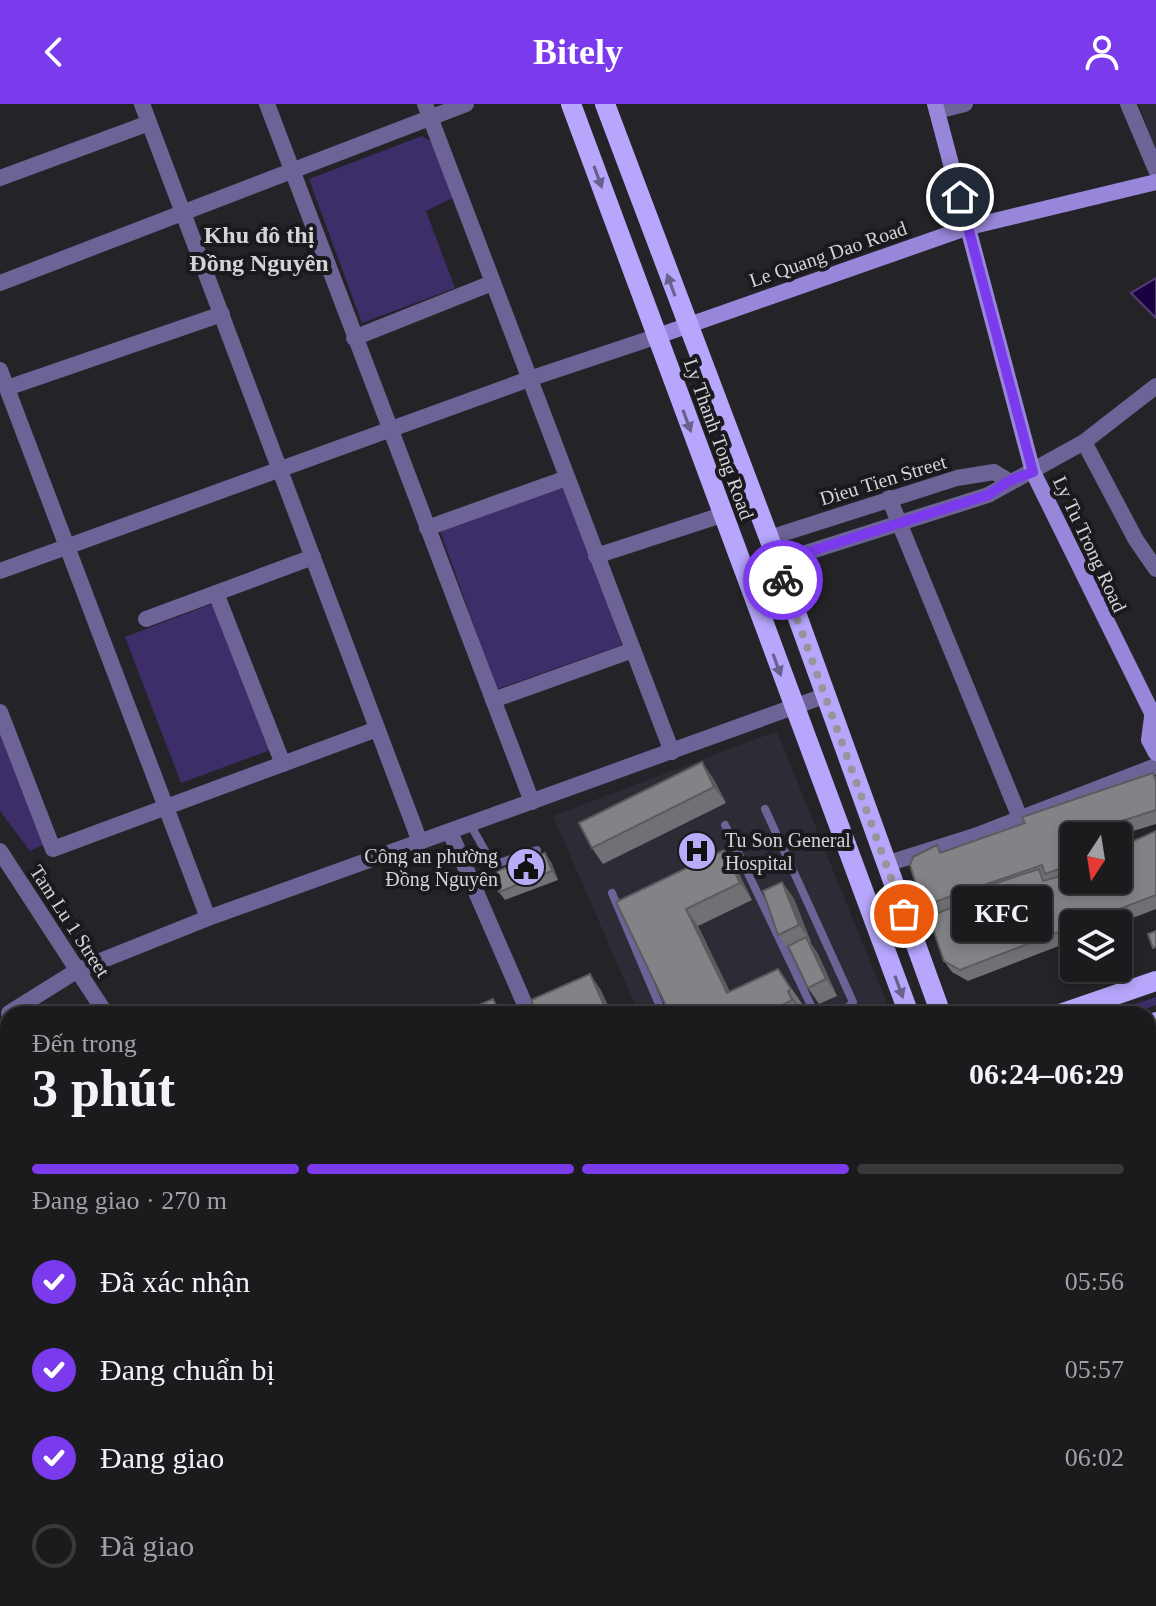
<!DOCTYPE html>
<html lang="vi">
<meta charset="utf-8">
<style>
body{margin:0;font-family:Georgia,serif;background:#242326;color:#f1f3f6;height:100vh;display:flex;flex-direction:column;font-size:30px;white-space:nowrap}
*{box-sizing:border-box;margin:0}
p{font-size:26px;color:#a0a1a4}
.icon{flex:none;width:44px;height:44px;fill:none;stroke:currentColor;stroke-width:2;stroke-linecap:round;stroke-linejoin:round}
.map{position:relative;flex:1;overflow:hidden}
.drawer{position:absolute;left:0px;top:902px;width:1156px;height:600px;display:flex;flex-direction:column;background:#1b1a1d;border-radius:24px 24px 0 0;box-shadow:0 4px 12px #0003,0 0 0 2px #39383b}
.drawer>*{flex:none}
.needle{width:52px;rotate:192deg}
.tools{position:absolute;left:1060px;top:718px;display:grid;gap:16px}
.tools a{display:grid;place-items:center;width:72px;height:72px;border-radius:8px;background:#1b1a1d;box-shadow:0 4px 12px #0003,0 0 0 2px #39383b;font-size:40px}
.pin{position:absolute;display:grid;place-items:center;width:68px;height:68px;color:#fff;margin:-34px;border:4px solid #fff;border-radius:50%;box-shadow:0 2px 8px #0007}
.courier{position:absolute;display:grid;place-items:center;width:80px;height:80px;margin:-40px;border:6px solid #7c3aed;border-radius:50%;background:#fff;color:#222;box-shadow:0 2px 10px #0007}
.bubble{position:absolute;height:56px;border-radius:8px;background:#1b1a1d;box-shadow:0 4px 12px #0003,0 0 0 2px #39383b;font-size:26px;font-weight:600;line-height:56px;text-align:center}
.head em{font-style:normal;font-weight:600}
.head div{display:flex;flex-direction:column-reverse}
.head{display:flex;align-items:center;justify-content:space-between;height:136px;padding:0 32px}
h1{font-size:52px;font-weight:600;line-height:60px}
.bar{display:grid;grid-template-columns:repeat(4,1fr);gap:12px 8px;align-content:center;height:96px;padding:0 32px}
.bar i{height:10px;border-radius:6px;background:#39383b}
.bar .active{background:#7c3aed}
.bar p{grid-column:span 4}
ol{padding:0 32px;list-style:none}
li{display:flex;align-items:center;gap:24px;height:88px}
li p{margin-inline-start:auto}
li .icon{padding:8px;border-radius:50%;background:#7c3aed;color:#fff;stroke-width:4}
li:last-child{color:#a0a1a4}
li i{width:44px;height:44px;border:4px solid #39383b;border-radius:50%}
header{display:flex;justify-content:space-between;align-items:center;height:104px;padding:0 32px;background:#7c3aed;color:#fff;font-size:36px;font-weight:600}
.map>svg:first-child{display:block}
.built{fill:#2d2b35}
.green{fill:#3d2e6a}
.water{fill:#1b0044;stroke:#523f70;stroke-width:2}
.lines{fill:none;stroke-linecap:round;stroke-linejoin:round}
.stream{stroke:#523f70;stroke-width:4}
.service{stroke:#6d6397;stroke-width:8}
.minor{stroke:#6d6397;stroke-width:16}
.tertiary{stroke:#6d6397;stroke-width:16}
.secondary{stroke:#9786d9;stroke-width:16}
.primary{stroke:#b7a6fc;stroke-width:20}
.rail{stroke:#79787b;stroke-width:4;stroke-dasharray:10 10;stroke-linecap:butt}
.wall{fill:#717074;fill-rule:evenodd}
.shaded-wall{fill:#5c5b5e}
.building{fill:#838287;stroke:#5c5b5e;stroke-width:2}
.oneway{fill:#68608d}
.done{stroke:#969599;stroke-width:8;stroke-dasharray:0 14.4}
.route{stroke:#7c3aed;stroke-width:10}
.labels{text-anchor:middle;stroke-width:8;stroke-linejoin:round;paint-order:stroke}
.street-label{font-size:20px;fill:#d4d3d6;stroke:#1a1a1e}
.poi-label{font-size:20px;fill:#d4d3d6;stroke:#1a1a1e;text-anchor:start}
.quarter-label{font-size:24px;font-weight:bold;fill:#d4d3d6;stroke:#1a1a1e}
</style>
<header><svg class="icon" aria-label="back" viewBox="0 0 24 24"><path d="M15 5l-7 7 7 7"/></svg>Bitely<svg class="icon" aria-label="person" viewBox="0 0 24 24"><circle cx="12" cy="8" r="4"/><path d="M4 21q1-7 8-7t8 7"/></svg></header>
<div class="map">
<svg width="1156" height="1502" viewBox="0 0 1156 1502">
<rect width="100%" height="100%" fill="#242327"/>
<g class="built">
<path d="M1139,0H1156V49Z"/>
<path d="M777,627L891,910H639L553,712Z"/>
<path d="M274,1494H537L521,1499L522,1502H276Z"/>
</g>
<g class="green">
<path d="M422,32L434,39L457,92L426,107L455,184L362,219L309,75Z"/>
<path d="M566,383L622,541L497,585L440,427Z"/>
<path d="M214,499L270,646L181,679L125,533Z"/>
<path d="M0,623L45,740L30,747L0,707Z"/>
<path d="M1156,893V901L1131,910H1106Z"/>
<path d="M0,1046L8,1054V1194L0,1179Z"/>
</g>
<path class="water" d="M1156,174V214L1131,189Z"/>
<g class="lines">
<path class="stream" d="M178,1494L181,1502"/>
<g class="service">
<path d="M765,705L853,898L842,910"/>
<path d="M470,720L493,761L537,746"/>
<path d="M725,721L815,910"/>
<path d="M612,789L663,910"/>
<path d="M0,1424L8,1422"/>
</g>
<g class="minor">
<path d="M142,0L420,738"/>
<path d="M267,0L532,698"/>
<path d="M425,0L672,648"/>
<path d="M1128,0L1156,66"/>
<path d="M937,7L965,0"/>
<path d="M0,74L149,19"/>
<path d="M0,179L466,0"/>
<path d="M354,234L492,179"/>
<path d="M0,266L208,814"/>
<path d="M7,284L222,210"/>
<path d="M1084,338L1136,436L1156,465"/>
<path d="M889,394L1020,714"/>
<path d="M427,424L567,374"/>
<path d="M769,434L957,374L994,368L1009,377"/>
<path d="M596,452L722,411"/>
<path d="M777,458L988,391L1084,338L1156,282"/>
<path d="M0,467L529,275L655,233"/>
<path d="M216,489L283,660"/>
<path d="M146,515L313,453"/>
<path d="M493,596L633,546"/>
<path d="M0,608L53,745L377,625"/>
<path d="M450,728L529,910"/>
<path d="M0,747L106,910"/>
<path d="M886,760L975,732L1156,662"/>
<path d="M9,909L78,866L208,814L824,592"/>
<path d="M1148,1048L1156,1045"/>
<path d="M1148,1211L1156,1217"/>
<path d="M1148,1435L1156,1439"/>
<path d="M1010,1502L1018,1494"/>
</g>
<g class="tertiary">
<path d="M201,1494L204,1502"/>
<path d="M255,1494L257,1502"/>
<path d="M639,1502L649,1494"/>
</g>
<g class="secondary">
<path d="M935,0L1033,368L1156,617"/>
<path d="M655,233L969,123L1156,78"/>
<path d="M1152,613L1149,636L1156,649"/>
</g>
<g class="primary">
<path d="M571,0L909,910"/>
<path d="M605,0L769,434L941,910"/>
<path d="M1060,910L1156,877"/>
<path d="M1148,921L1156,918"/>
<path d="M0,1274L8,1271"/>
<path d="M0,1311L8,1308"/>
</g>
<g class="rail">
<path d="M1148,1034L1156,1031"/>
<path d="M0,1404L8,1402"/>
</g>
</g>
<g class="wall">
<path d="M1153,669L1156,673V720L1117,732H1074V776L1124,753L1156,727V805L1117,820H1074V836L968,877L952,868L944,857L930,812L923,802L943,748L1025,719ZM991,792L1000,818L980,826L974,823L970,811L964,802Z"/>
<path d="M713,674L726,699L603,760L592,744Z"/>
<path d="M551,758L558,776L505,796L499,788Z"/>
<path d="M735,762L752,796L698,822L730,888L778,865L803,901L799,903L802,910H670L616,798Z"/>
<path d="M782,778L794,795L811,838H810L818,850L837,892L819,900L808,884L791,847L778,831Z"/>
<path d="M399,1494H530L502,1502H370Z"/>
</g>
<g class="shaded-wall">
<path d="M702,658L713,674L726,699L714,683Z"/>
<path d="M724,746L735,762L752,796L740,779Z"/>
<path d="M545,749L551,758L558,776L552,767Z"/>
<path d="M782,778L794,795L811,838L799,821Z"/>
<path d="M962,799L970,811L977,832L969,821Z"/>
<path d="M686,805L698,822L738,906L727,889Z"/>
<path d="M806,833L818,850L837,892L826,875Z"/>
<path d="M590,870L601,886L612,910H608Z"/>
<path d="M788,887L799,903L802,910L792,896Z"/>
</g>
<g class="building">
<path d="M702,658L714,683L592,744L579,719Z"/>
<path d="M1153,669L1156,677V706L1068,734L1074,748V760L1045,770L1042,761L923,802L910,761L913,753L937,741L940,749L1025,719L1022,713Z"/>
<path d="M1156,727V791L1080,820H1074V822L960,866L944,857L929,813L962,799L969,821L980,826L1000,818L987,782L1039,765L1043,777L1074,768V776H1118V755L1124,753L1120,743Z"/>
<path d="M724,746L740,779L686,805L727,889L778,865L791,885L788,887L792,896L765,910H670L616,798Z"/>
<path d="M545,749L552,767L499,788L492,769Z"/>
<path d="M782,778L799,821L778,831L763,787Z"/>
<path d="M1156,827V843L1153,844L1148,830Z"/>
<path d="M806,833L826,875L808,884L788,842Z"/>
<path d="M590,870L608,910H537L531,896Z"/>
<path d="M493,895L500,910H458Z"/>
<path d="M399,1494H483L456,1502H370Z"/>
</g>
<defs><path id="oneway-solid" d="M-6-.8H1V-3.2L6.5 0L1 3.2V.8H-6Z" transform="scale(2)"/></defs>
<g class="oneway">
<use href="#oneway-solid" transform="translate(598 73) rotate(70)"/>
<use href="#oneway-solid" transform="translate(671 181) rotate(-110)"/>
<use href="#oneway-solid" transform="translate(687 317) rotate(70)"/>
<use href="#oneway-solid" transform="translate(777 561) rotate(70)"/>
<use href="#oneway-solid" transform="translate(899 883) rotate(70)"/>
</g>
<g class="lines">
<path class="done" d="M783,476L904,810"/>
<path class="route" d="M783,476L777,458L988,391L1009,377L1033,368L960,93"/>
</g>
<defs>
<g id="hospital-disc" transform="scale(2)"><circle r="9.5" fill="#b9abf7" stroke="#1a1a1e"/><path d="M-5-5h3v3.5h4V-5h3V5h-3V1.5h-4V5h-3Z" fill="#111"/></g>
<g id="civic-disc" transform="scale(2)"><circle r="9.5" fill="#b9abf7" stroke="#1a1a1e"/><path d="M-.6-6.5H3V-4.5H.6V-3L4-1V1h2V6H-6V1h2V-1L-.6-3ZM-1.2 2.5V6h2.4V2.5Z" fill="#111"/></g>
</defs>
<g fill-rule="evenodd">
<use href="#hospital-disc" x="697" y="747"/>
<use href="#civic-disc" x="526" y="763"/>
</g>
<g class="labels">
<g class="street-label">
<text transform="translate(828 150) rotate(-19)" y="7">Le Quang Dao Road</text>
<text transform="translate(719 335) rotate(70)" y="7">Ly Thanh Tong Road</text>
<text transform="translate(883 376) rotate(-17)" y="7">Dieu Tien Street</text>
<text transform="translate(1090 440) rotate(65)" y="7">Ly Tu Trong Road</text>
<text transform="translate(70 817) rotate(57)" y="7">Tam Lu 1 Street</text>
</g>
<g class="poi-label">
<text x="725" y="743">Tu Son General<tspan x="725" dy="23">Hospital</tspan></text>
<text x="498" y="759" text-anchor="end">Công an phường<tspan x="498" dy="23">Đồng Nguyên</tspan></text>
</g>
<g class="quarter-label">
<text x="259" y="139">Khu đô thị<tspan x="259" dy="28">Đồng Nguyên</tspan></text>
</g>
</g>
</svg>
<div class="tools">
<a><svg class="needle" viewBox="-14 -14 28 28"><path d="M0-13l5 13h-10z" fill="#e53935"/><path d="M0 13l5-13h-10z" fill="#a0a1a4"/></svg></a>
<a><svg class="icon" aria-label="layers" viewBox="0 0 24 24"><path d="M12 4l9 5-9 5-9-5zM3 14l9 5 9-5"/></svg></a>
</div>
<div class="pin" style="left:904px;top:810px;background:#ea580c"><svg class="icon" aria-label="bag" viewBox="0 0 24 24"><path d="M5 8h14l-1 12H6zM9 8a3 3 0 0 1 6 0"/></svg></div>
<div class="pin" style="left:960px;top:93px;background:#1f2937"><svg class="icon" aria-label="home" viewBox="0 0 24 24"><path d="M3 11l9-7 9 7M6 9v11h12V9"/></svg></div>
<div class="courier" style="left:783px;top:476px"><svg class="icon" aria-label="bike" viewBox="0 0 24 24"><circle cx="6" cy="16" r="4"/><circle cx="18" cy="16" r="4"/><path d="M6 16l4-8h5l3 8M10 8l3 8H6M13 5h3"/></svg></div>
<div class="bubble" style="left:952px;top:782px;width:100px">KFC</div>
<section class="drawer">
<div class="head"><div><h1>3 phút</h1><p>Đến trong</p></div><em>06:24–06:29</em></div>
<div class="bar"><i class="active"></i><i class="active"></i><i class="active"></i><i></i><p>Đang giao · 270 m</p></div>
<ol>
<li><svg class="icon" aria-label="check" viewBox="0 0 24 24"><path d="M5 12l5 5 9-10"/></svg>Đã xác nhận<p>05:56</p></li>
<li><svg class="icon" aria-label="check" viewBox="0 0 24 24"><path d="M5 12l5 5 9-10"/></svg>Đang chuẩn bị<p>05:57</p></li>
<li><svg class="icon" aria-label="check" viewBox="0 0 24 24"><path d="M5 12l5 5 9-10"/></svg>Đang giao<p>06:02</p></li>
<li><i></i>Đã giao</li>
</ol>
</section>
</div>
